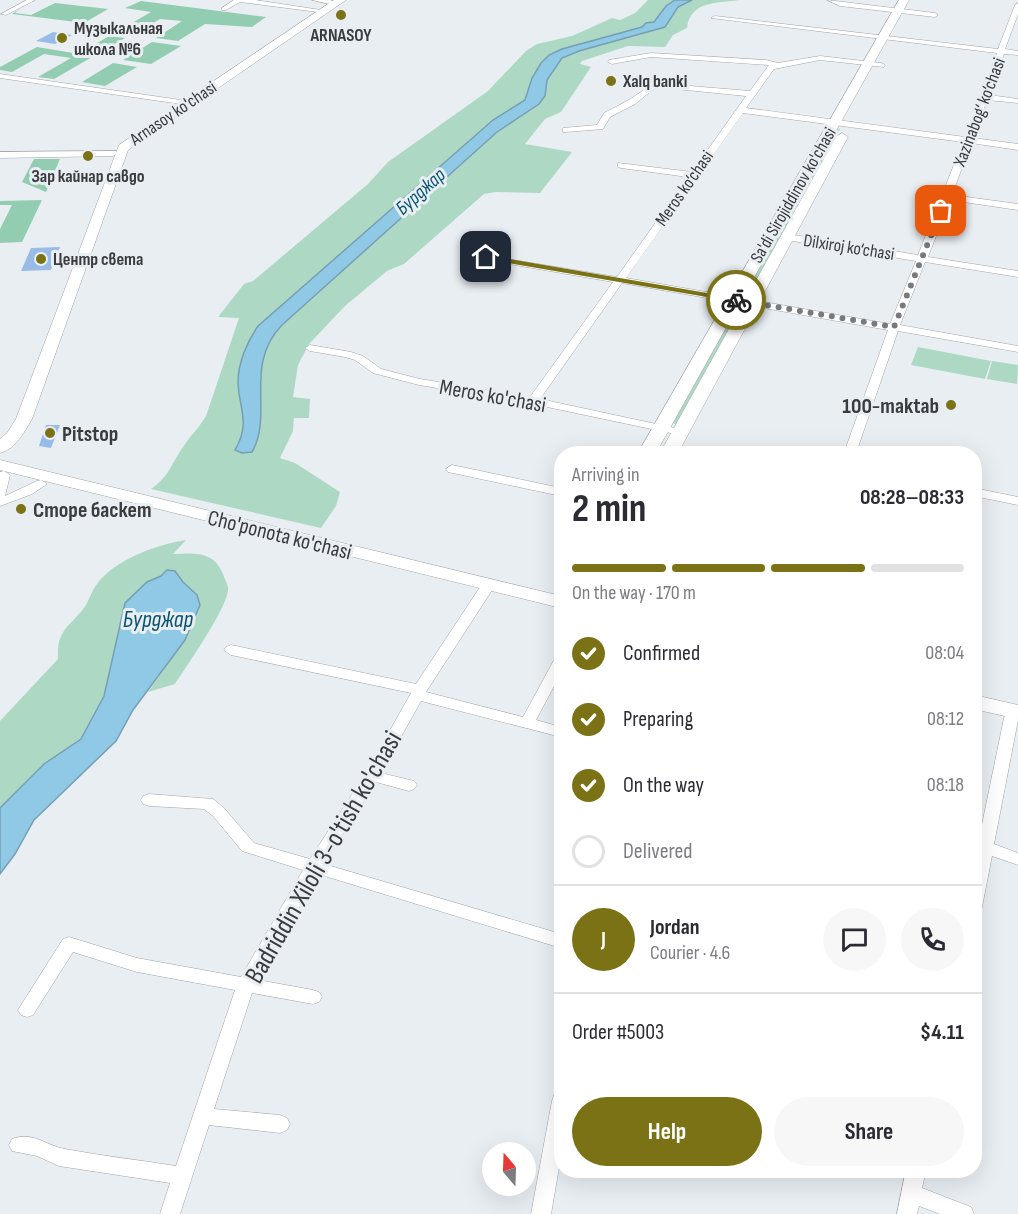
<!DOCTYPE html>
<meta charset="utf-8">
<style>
body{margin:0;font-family:"Sofia Sans Condensed",sans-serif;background:#f7f7f7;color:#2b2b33;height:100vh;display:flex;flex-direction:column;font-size:22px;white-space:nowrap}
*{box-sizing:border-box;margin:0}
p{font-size:20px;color:#7c7c81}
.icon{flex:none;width:33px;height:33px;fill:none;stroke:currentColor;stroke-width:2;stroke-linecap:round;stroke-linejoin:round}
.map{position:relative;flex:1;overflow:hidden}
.side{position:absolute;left:554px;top:446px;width:428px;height:732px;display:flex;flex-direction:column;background:#fff;border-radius:24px;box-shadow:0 6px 24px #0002}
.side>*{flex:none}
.needle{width:39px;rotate:341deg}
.controls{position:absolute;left:482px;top:1142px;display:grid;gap:12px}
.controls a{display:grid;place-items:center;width:54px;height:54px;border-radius:50%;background:#fff;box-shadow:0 6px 24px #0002;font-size:30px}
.pin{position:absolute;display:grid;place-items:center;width:51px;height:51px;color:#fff;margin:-26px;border-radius:12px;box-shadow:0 3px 9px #0006}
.courier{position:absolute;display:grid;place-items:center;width:60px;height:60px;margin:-30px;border:4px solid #7a7214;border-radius:50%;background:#fff;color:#222;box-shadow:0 2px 8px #0007}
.overview em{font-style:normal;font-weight:700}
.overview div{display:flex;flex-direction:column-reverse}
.overview{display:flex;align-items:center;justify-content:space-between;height:102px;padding:0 18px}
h1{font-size:39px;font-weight:700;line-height:45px}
.bar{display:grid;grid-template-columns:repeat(4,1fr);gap:9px 6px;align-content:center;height:72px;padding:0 18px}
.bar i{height:8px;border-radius:4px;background:#e1e1e2}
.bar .selected{background:#7a7214}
.bar p{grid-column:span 4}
.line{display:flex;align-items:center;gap:15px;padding:0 18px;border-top:2px solid #e1e1e2}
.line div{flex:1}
.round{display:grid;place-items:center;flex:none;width:63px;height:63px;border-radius:32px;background:#f7f7f7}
ol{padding:0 18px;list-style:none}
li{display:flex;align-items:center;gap:18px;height:66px}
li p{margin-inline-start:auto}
li .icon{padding:6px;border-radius:50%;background:#7a7214;color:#fff;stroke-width:4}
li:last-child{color:#7c7c81}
li i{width:33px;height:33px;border:3px solid #e1e1e2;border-radius:50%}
.action{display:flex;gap:12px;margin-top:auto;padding:12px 18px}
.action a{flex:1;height:69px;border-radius:36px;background:#7a7214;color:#fff;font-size:24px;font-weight:700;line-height:69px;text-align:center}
.action a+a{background:#f7f7f7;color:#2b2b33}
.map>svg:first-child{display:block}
.green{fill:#add9c4}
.forest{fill:#92cdb2}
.water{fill:#90c9e6;stroke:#769fb4;stroke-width:1.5}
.building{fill:#99bce7}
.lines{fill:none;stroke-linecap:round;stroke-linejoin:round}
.street-casing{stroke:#a0a4a9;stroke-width:1}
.secondary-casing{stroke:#a0a4a9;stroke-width:1}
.street{fill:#fff;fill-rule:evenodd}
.secondary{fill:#fff;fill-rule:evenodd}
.route{fill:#7a7214}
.done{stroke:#777a7d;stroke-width:6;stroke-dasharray:0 10.8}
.poi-dot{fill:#7a7214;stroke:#e9eef3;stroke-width:2}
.labels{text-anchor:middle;stroke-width:6;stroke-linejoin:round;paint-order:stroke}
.far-poi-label{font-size:18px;font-weight:bold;fill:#3a3c3e;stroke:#e9eef3;text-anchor:start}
.far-street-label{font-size:18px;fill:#3a3c3e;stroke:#e9eef3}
.far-water-label{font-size:20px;font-style:italic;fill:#085471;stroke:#e9eef3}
.street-label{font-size:22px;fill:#3a3c3e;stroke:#e9eef3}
.poi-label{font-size:22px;font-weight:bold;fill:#3a3c3e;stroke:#e9eef3;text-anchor:start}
.water-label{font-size:24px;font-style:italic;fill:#085471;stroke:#e9eef3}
.near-street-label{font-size:27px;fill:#3a3c3e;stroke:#e9eef3}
</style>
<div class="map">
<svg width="1018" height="1214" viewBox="0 0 1018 1214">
<rect width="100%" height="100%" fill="#e9eef3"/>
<g class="green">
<path d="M648,0H740C717,3 690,1 687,28L673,35L665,47L628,46L582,61L580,64L591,67L561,112L545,119L525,144L572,152L540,193L496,192L484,194L404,264L387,271L345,306L309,344L298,365L293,397L310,399L309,418H294L293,431L280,458L295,463L340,492L336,506L321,528L151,489C169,477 171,464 183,447C190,436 199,428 206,416L239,318L218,317L244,284L253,281L368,184L388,162L488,91L526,51L537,44L572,36L612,18L620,20L635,13Z"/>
<path d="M835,128L840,129L748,296L742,295Z"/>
<path d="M736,309H740L676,424L671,423Z"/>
<path d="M918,347L991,361L985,379L911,365Z"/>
<path d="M992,361L1018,365L1017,384L987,379Z"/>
<path d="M186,540L173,554C195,553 214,551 223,574C224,578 227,583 228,587C231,603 186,667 175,684L148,692L185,640L195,621L197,594L183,582L175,571L147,582L125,603L104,696L81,739L44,764L0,808V721L58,659C56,628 72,626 86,605C90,598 92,590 97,584C114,560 158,544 186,540Z"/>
</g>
<g class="forest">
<path d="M141,1L266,17L252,27L205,24L178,41L156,38L182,21L160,19L134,34L118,31L151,12L125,8Z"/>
<path d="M55,3L108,9L84,23L12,14L21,8L15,13L31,15Z"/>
<path d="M109,36L125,38L54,79L38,77L71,58L44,54L12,72L0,70V67L37,47L79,54Z"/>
<path d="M152,42L181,46L151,64L123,60Z"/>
<path d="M113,63L137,67L105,86L82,82Z"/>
<path d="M34,159H60L46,192L22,182Z"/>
<path d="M42,200L22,242L0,243V229L12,205H0V201Z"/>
</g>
<g class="water">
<path d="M675,0H692L678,7L665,27L579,51L562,58L547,80L545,96L539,104L497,132L282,325C243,365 274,414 252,452L242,453L235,450C251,422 239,410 238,382C238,363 247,342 258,326L493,120L525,100L532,78L541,63L549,55L562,49L642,27L646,23L654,22L666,6Z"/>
<path d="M167,570L175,571L183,582L197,595L200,605L185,640L133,710L116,741L34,820L15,854L0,874V808L44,764L81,739L104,696L125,603L147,582L161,576Z"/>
</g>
<g class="building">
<path d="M53,32L72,35L55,44L36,41Z"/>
<path d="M60,247L51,270L21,271L31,248Z"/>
<path d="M46,425H60L51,448L39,446Z"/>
</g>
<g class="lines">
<g class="street-casing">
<g id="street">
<path d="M27,0H35L6,15L1,14Z"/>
<path d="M234,0H255L321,10L318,12L240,2L226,10H222V8Z"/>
<path d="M312,0H330L333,2L330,4Z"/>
<path d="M827,0L935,13L938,15L935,17L840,6Z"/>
<path d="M1018,3V14L1005,49L1018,51V55L1004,54L989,95L1018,99V103L987,100L973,138L1018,144V150L971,143L952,195L1018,204V210L950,200L928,257L1018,271V277L925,262L900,325L1018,346V352L898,331L856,453H844L888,330L622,283L540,399L684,430L686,432L684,434L680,435L533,404L419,385L373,373L355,360L345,357L310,351L305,348L310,345L351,352L363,356L381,369L420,379L530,397L613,282L486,260L481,257L483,255L617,277L688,177L621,168L618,167V163L692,172L746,96L656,87L635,104L610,117L603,129L566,132H563V128L597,125L604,113L629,100L654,83L750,91L769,65L651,57L612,64L608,62L609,60L651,53L766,60L778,63L820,56L881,63L885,65L884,67L820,60L774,69L746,108L965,137L997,53L711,18L715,16L998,49L1015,5ZM743,113L963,142L918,255L787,234L782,237L787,240L916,261L890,324L626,278Z"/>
<path d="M0,74L188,101L192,103L188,105L0,78Z"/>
<path d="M116,151L117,153L113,156L0,158V152Z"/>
<path d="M452,465L561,488V496L448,472L446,469Z"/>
<path d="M4,471L10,475L5,496L37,481L41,480L47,484L32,494L0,506V472Z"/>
<path d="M974,488L1018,497V505L974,496Z"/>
<path d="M489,580L496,584L426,692L523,717L554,660L561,655V673L536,720L561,727V737L421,701L381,773L414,781L417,785L414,789L409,791L376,782L324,864L561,934V948L318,874L258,980L313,990L319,992L322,997L319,1002L313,1004L252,993L214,1109L280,1115L287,1118L290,1124L287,1130L280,1133L209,1125L180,1214H160L170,1183L59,1166L37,1156L12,1151L9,1145L12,1139C33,1131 47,1146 65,1149C102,1156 139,1160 176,1166L235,990L137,972L73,952L33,1015L27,1017L21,1015L18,1010L63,939L69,937L137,958L241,977L303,870L242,851L213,816L204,809L149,806L143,804L141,800L143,796L149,794L213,799L224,808L254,843L310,859L366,773L411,693L231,655L224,650L226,647L231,645L416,684L484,581Z"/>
<path d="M1011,713L1016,714L1018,720L994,844L1018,853V865L992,856L982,907L980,912L974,914V868L977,850L974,849V837L979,839L1004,718L1006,714Z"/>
<path d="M561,1093V1156L551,1214H531L552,1101L554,1095Z"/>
<path d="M906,1170H926L922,1188L971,1207L974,1214H940L919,1206L917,1214H897Z"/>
</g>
</g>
<g class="secondary-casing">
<g id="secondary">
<path d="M334,0H346L128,150L32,419C24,432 16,449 0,453V439L7,433L16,419L119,145Z"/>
<path d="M899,0H909L656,453H638Z"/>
<path d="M842,133L848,137L678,453H660L836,137Z"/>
<path d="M0,460L561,596V608L0,470Z"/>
<path d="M974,695L1018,705V719L974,709Z"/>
</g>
</g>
<use href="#street" class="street"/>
<use href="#secondary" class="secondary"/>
</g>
<path class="route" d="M486,255L736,298L740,300L736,302L484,259Z"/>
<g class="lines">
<path class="done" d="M736,300L894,327L941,211"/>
</g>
<g class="poi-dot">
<circle cx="341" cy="15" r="6"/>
<circle cx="62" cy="38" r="6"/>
<circle cx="611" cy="81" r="6"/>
<circle cx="88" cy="156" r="6"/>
<circle cx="41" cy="259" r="6"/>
<circle cx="951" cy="405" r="6"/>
<circle cx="50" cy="433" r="6"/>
<circle cx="21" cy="509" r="6"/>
</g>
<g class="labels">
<g class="far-poi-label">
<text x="74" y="34">Mузыкальная<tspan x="74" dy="21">школа №6</tspan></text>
<text x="341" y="41" text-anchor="middle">ARNASOY</text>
<text x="623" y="87">Xalq banki</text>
<text x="88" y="182" text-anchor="middle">Зар кайнар савдо</text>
<text x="53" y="265">Центр света</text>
</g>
<g class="far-street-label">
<text transform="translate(979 112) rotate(-69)" y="6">Xazinabog‘ ko‘chasi</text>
<text transform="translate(173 113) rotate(-34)" y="6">Arnasoy ko'chasi</text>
<text transform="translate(684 188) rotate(-55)" y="6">Meros ko‘chasi</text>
<text transform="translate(793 195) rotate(-60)" y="6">Sa'di Sirojiddinov ko'chasi</text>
<text transform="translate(849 247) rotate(9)" y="6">Dilxiroj ko‘chasi</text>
</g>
<g class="far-water-label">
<text transform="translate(420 191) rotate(-42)" y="7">Бурджар</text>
</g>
<g class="street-label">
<text transform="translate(493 395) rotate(10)" y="8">Meros ko'chasi</text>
<text transform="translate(280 534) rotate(14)" y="8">Cho'ponota ko'chasi</text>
</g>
<g class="poi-label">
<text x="939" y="413" text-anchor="end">100-maktab</text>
<text x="62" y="441">Pitstop</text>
<text x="33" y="517">Сторе баскет</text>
</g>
<g class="water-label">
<text x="158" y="627">Бурджар</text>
</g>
<g class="near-street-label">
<text transform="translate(323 857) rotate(-60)" y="9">Badriddin Xiloli 3-o'tish ko'chasi</text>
</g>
</g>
</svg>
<div class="controls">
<a><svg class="needle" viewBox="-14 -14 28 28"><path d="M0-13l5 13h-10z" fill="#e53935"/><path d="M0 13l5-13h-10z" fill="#7c7c81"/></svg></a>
</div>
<div class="pin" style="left:941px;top:211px;background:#ea580c"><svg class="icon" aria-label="bag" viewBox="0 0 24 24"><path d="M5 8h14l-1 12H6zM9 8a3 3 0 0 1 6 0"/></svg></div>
<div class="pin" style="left:486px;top:257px;background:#1f2937"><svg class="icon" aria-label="home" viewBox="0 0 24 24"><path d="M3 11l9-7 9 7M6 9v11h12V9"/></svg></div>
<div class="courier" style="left:736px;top:300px"><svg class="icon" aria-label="bike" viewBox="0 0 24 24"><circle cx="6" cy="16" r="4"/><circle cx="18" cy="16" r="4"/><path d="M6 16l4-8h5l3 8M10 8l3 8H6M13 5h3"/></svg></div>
<section class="side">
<div class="overview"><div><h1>2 min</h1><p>Arriving in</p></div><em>08:28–08:33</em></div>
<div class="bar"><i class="selected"></i><i class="selected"></i><i class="selected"></i><i></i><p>On the way · 170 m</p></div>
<ol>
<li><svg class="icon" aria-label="check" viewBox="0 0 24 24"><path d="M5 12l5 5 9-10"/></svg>Confirmed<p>08:04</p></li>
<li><svg class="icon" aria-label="check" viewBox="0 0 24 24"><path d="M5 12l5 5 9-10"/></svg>Preparing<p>08:12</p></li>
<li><svg class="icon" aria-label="check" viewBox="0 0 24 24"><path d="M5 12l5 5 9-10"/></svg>On the way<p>08:18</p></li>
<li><i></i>Delivered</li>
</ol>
<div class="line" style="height:108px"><b class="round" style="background:#7a7214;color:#fff">J</b><div><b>Jordan</b><p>Courier · 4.6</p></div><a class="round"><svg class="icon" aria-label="chat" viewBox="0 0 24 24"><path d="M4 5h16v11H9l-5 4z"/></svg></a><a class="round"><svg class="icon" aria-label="phone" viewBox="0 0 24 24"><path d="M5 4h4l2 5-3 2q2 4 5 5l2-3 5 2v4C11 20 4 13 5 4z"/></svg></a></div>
<div class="line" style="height:78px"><div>Order #5003</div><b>$4.11</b></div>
<div class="action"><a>Help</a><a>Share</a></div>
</section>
</div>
